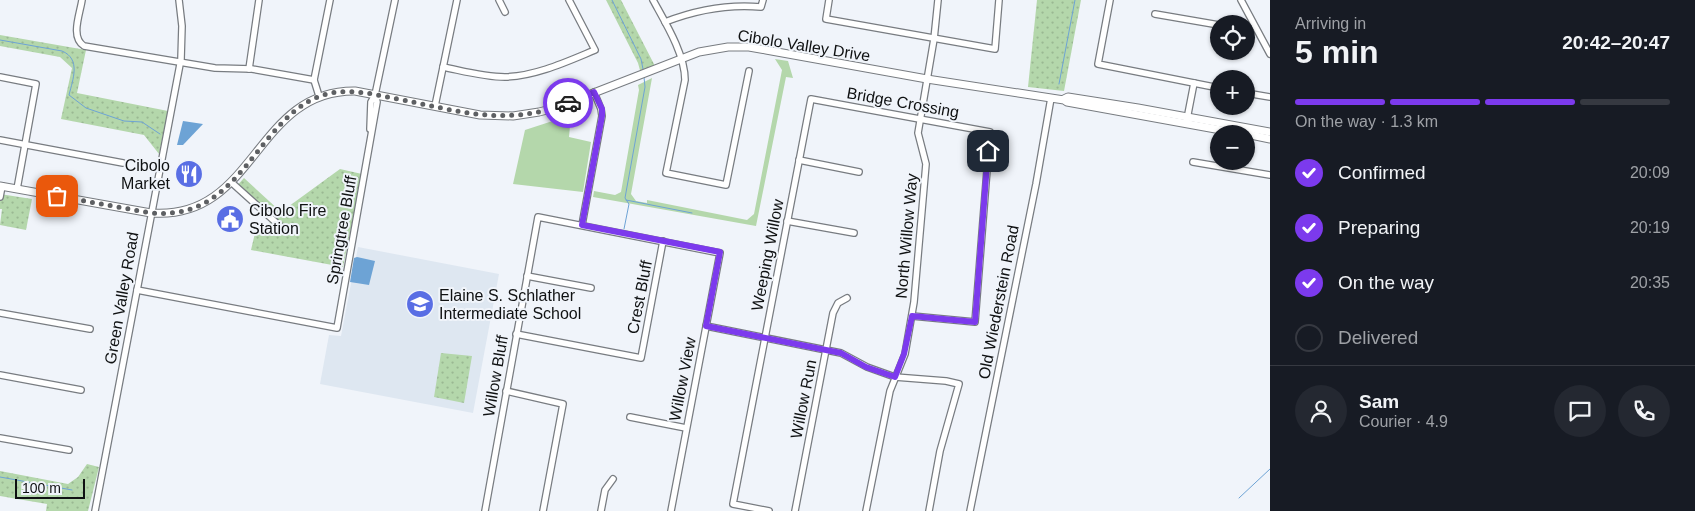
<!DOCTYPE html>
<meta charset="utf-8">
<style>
body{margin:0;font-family:Helvetica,sans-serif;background:#242831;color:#f1f3f6;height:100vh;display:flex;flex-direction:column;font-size:19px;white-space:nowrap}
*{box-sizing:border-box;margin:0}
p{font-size:16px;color:#9ea1a6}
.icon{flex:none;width:28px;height:28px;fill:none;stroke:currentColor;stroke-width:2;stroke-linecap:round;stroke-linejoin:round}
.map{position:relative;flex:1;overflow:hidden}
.side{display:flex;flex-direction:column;background:#171b24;width:425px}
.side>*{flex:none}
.controls{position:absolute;left:1210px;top:15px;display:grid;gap:10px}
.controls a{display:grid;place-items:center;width:45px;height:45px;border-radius:50%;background:#171b24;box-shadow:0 1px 4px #0004;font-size:25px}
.scale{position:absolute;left:15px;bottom:12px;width:70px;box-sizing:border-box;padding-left:5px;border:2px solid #0f1112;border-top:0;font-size:14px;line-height:18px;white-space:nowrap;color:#0f1112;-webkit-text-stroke:4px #f0f4fa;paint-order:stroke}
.pin{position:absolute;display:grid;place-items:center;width:42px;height:42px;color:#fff;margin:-21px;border-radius:10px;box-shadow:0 2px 8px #0006}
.courier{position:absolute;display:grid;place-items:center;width:50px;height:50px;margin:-25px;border:4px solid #7c3aed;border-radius:50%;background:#fff;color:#222;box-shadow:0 1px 6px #0007}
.head em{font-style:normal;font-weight:700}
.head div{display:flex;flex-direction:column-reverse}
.head{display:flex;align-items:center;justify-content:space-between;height:85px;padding:0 25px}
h1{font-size:32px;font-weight:700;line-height:38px}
.bar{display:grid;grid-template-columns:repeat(4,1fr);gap:8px 5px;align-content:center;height:60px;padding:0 25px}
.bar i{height:6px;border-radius:4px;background:#363941}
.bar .current{background:#7c3aed}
.bar p{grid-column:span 4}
.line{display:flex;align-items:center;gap:12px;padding:0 25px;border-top:1px solid #363941}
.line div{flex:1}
.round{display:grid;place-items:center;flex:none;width:52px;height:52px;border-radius:26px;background:#242831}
ol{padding:0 25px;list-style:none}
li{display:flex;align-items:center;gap:15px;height:55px}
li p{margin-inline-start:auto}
li .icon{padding:5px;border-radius:50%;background:#7c3aed;color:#fff;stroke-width:4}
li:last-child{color:#9ea1a6}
li i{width:28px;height:28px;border:2px solid #363941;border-radius:50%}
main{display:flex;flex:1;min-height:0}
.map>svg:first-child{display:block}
.built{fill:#dee7f1}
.grass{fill:#b4d7ab}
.park{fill:url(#park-dots)}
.water{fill:#6da3d5}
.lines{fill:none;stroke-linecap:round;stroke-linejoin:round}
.stream{stroke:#6da3d5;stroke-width:1}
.minor-casing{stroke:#787c81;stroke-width:8}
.major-casing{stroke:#787c81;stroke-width:9}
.minor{stroke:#fff;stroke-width:5.5}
.major{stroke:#fff;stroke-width:7}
.done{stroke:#5e6063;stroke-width:5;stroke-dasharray:0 9}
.route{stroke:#7c3aed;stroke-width:6}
.labels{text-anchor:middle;stroke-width:4;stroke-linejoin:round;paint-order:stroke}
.street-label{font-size:16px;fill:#0f1112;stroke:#f0f4fa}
.poi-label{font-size:16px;fill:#0f1112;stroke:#f0f4fa;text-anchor:start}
</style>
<main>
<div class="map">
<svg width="1270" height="511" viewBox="0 0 1270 511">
<defs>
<pattern id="park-dots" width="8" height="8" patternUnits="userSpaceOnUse" patternTransform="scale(1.25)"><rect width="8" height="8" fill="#b4d7ab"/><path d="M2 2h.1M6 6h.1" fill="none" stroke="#9ab892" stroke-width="1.8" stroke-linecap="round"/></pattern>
</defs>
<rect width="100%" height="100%" fill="#f0f4fa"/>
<path class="built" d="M358,247L499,274L473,413L320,384L329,335L341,336Z"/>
<g class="grass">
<path d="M775,59L788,61L793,78L786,77L756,226L593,197L594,191L615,195L621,192L639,90L638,85L652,78L631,194L636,201L647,203V200L747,220L754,214L782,70Z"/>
<path d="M571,115L569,137L591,142L583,192L513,184L525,130Z"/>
</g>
<g class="park">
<path d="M606,0H621L656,68L641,74L638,63Z"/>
<path d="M1037,0H1081L1064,91L1028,87Z"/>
<path d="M0,35L86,50L77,93L168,111L159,154L144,135L61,119L72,68L60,57L0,46Z"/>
<path d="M340,169L362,174L343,267L251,250L255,233L272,221L234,189L244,178L281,212Z"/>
<path d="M0,194L32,199L26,230L0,225L2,209H0Z"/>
<path d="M441,353L472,356L464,403L434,397Z"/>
<path d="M87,464L99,467L88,511H46L47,504L0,496V471L68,484L78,477Z"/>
</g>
<g class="water">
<path d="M183,121L203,124L183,145H177Z"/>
<path d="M357,257L375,261L369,285L350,282L354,258Z"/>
</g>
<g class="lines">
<g class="stream">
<path d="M612,0L641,59L643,69"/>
<path d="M0,40L62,51C81,59 73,79 69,95L86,108L124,121L142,122L160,134"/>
<path d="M1059,84L1075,0"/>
<path d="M626,200L692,213"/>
<path d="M624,229L629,204L625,198L645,87L644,77"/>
<path d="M0,477L72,490"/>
<path d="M1239,498L1270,469"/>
</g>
<g class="minor-casing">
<g id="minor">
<path d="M82,0C80,14 70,37 84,46L215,68L252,69L314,80"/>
<path d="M499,0L505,12"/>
<path d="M653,0C665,22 685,54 685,80L666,173L726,185L749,71"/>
<path d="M829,0L826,19L995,49L999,0"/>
<path d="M1110,0L1098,64L1219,88"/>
<path d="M1241,0L1270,54"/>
<path d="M1155,14L1219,25"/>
<path d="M665,22C696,10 728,4 761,7L763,0"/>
<path d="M443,67C463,71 484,77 505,77C536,76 566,62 595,50L569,0"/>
<path d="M249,69L259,0"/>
<path d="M0,77L36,84L17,189"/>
<path d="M1246,93L1270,97"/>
<path d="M319,96L314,80L330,0"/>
<path d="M435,106L457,0"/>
<path d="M1187,119L1194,83"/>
<path d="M370,129L371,102L375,95L395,0"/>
<path d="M0,140L123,163"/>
<path d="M799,160L859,172"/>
<path d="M1193,162L1270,175"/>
<path d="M231,182L281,227"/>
<path d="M0,197L2,186"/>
<path d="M787,221L854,233"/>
<path d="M582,225L602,116L601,109L594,92"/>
<path d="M527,276L591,288"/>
<path d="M137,290L337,328L377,102L375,95"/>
<path d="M0,313L90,329"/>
<path d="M706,326L841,353L867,367L895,377L946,381L959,384L940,451L929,511"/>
<path d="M516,334L641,358L663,241"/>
<path d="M0,375L81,390"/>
<path d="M506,391L563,404L543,511"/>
<path d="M630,417L686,428"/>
<path d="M0,438L69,450"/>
<path d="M95,511L181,59L182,26L179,0"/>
<path d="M485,511L538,217L720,253L671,511"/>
<path d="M601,511L605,490L613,479"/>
<path d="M769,511L733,504L811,99L990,132L975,322L912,316"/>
<path d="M795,511L833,313L838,303L847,298"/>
<path d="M866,511L890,391L905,354L914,302L926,164L918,133L934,39L938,0"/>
<path d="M970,511L1036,184L1051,98"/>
</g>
</g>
<g class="major-casing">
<g id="major">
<path d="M1064,99L1068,97L1138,108L1270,132"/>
<path d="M1246,134L1270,139"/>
<path d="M0,186L151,213C256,221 254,90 355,91L480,115L513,116L539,112L555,108L699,52L728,47H749L766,50L927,79L1064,100L1067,102L1243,134"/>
</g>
</g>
<use href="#minor" class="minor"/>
<use href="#major" class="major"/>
</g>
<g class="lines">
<path class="done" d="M57,196L151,213C213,218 236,177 271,135C285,119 298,105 318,97C342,87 368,93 393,98C456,110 504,128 568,103"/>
<path class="route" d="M568,103L594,92L602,109V116L582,225L720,252L706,326L841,353L866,367L895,377L904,354L912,316L975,322L988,151"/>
</g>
<defs>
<g id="restaurant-disc" transform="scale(1.4375)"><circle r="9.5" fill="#596ee4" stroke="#f0f4fa"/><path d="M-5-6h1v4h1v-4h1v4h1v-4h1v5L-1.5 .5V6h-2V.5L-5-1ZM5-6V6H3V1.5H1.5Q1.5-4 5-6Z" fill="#fff"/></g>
<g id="civic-disc" transform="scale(1.4375)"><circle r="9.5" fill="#596ee4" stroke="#f0f4fa"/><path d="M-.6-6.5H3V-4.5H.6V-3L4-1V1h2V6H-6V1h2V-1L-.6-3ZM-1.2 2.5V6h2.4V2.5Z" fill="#fff"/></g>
<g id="school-disc" transform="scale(1.4375)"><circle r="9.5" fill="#596ee4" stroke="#f0f4fa"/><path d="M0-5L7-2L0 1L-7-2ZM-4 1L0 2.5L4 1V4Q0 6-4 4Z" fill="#fff"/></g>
</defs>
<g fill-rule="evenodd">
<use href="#restaurant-disc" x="189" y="174"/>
<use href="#civic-disc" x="230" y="219"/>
<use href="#school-disc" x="420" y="304"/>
</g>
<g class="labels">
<g class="street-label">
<text transform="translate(804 45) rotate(9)" y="6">Cibolo Valley Drive</text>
<text transform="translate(903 102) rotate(10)" y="6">Bridge Crossing</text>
<text transform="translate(341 230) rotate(-80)" y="6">Springtree Bluff</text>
<text transform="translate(906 236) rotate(-85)" y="6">North Willow Way</text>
<text transform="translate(767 255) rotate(-79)" y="6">Weeping Willow</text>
<text transform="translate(639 297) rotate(-79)" y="6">Crest Bluff</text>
<text transform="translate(121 298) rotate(-80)" y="6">Green Valley Road</text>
<text transform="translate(998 302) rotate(-79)" y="6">Old Wiederstein Road</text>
<text transform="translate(495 376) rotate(-80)" y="6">Willow Bluff</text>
<text transform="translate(682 379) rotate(-79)" y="6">Willow View</text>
<text transform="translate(803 399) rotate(-79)" y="6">Willow Run</text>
</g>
<g class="poi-label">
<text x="170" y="171" text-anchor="end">Cibolo<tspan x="170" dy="18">Market</tspan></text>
<text x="249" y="216">Cibolo Fire<tspan x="249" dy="18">Station</tspan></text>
<text x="439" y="301">Elaine S. Schlather<tspan x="439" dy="18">Intermediate School</tspan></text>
</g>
</g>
</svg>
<div class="controls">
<a><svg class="icon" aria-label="locate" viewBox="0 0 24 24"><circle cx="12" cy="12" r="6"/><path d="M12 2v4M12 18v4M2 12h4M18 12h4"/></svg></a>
<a>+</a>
<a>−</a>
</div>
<div class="scale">100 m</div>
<div class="pin" style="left:57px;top:196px;background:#ea580c"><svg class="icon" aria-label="bag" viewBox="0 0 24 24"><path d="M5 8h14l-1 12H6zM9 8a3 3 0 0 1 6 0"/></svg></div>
<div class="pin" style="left:988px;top:151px;background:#1f2937"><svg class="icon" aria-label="home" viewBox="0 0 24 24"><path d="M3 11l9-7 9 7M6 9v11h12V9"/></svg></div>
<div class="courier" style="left:568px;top:103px"><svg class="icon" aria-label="car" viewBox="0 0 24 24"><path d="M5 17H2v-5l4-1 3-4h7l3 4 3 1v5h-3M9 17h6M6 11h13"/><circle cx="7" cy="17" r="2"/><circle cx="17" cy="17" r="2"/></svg></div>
</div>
<section class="side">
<div class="head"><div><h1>5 min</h1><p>Arriving in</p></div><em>20:42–20:47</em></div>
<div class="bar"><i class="current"></i><i class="current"></i><i class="current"></i><i></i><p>On the way · 1.3 km</p></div>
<ol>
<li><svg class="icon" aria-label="check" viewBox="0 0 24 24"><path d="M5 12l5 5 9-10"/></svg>Confirmed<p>20:09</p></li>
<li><svg class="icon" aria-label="check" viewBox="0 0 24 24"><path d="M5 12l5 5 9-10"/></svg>Preparing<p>20:19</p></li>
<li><svg class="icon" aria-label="check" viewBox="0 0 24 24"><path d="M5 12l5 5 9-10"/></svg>On the way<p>20:35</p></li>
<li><i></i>Delivered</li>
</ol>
<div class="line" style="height:90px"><a class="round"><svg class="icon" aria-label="person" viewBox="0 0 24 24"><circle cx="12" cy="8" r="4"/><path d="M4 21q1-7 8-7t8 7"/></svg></a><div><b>Sam</b><p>Courier · 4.9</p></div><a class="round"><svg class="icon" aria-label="chat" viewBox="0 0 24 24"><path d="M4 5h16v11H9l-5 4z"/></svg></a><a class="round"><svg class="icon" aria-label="phone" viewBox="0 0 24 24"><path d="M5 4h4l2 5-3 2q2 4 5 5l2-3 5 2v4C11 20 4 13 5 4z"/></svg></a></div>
</section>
</main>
